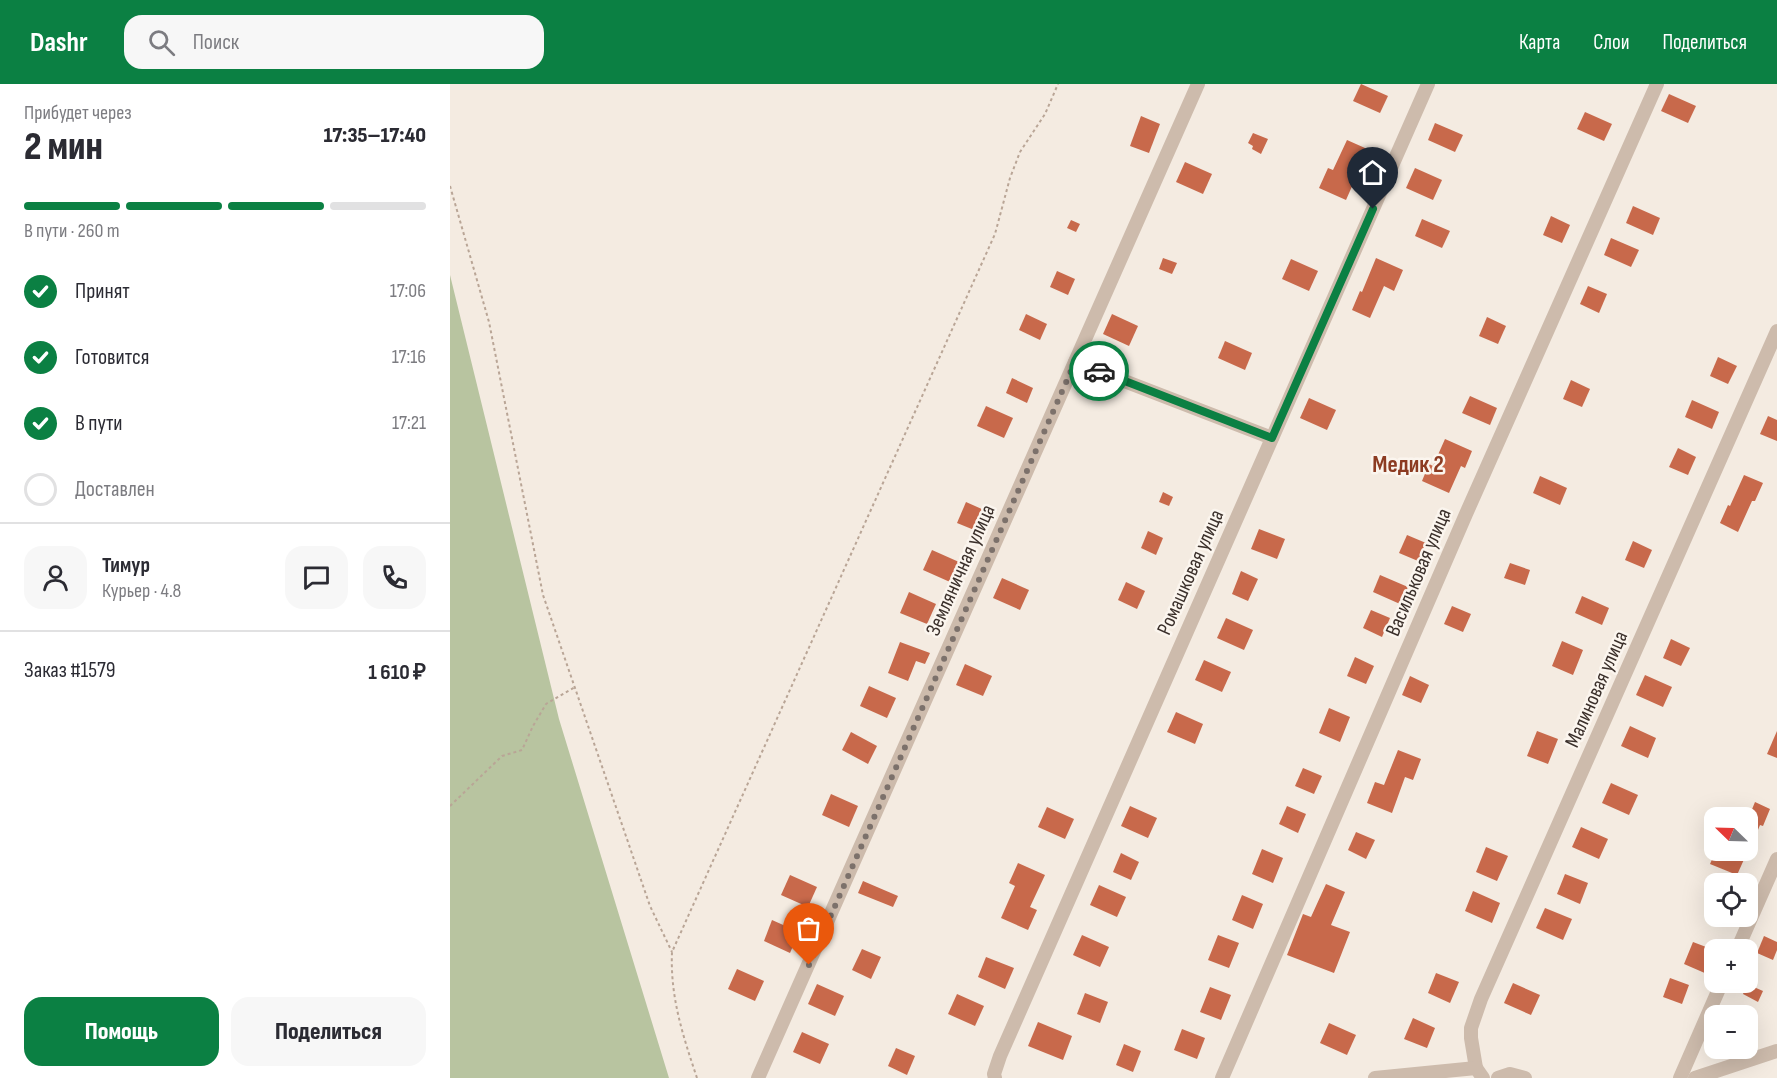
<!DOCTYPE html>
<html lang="ru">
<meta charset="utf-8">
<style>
body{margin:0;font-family:"Sofia Sans Condensed",sans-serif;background:#f7f7f7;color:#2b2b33;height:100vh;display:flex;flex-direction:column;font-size:22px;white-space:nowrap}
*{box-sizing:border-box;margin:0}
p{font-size:20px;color:#7c7c81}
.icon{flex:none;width:33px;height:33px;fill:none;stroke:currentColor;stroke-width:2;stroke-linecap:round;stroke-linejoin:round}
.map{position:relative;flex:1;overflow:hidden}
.panel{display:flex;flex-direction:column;background:#fff;width:450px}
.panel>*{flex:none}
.needle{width:39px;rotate:293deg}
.controls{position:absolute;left:1254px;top:723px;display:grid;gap:12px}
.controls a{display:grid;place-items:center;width:54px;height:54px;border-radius:12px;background:#fff;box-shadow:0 6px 24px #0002;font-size:30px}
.pin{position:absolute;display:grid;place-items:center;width:51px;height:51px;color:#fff;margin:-62px -26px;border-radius:50% 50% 50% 0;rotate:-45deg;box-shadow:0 0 6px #0007}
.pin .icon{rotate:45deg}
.courier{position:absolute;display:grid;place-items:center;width:60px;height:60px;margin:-30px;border:4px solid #0b8043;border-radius:50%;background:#fff;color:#222;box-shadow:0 2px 8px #0007}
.summary em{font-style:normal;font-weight:800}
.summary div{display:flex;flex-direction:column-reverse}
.summary{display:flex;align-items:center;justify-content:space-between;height:102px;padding:0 24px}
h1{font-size:39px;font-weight:800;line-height:45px}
.bar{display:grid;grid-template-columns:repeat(4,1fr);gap:9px 6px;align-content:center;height:72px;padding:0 24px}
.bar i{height:8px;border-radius:4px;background:#e1e1e2}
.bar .active{background:#0b8043}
.bar p{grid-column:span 4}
.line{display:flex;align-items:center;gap:15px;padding:0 24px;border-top:2px solid #e1e1e2}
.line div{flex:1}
.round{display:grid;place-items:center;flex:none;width:63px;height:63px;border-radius:18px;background:#f7f7f7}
ol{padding:0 24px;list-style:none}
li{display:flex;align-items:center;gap:18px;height:66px}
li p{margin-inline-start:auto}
li .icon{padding:6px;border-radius:50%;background:#0b8043;color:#fff;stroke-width:4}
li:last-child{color:#7c7c81}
li i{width:33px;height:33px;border:3px solid #e1e1e2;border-radius:50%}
.button{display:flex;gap:12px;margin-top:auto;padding:12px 24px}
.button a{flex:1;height:69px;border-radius:18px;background:#0b8043;color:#fff;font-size:24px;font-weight:800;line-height:69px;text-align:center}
.button a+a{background:#f7f7f7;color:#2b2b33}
header{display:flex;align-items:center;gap:36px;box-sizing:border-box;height:84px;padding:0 30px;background:#0b8043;color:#fff}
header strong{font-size:28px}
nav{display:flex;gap:33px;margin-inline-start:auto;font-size:21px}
.search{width:420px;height:54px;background:#f7f7f7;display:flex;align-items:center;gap:15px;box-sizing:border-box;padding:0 21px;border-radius:18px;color:#7c7c81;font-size:22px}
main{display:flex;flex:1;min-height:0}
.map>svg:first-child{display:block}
.green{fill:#b8c4a0}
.building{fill:#c8694b}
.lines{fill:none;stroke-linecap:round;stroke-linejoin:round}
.path{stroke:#b9a596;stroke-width:2;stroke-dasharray:3 3;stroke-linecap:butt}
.minor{stroke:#cdbbac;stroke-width:14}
.done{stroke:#7c716b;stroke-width:6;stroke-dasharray:0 10.8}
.route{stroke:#0b8043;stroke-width:8}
.labels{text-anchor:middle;stroke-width:5;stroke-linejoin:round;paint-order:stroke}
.street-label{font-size:21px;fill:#3b302b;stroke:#fbf5ee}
.quarter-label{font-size:24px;font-weight:bold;fill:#8c3b22;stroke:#fbf5ee}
</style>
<header>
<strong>Dashr</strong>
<div class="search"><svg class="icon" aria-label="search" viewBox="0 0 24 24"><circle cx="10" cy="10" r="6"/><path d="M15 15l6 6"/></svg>Поиск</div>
<nav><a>Карта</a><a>Слои</a><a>Поделиться</a></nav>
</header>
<main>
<section class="panel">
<div class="summary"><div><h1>2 мин</h1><p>Прибудет через</p></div><em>17:35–17:40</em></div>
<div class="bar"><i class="active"></i><i class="active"></i><i class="active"></i><i></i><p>В пути · 260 m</p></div>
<ol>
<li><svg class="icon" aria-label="check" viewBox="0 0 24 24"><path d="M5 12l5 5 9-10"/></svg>Принят<p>17:06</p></li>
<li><svg class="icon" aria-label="check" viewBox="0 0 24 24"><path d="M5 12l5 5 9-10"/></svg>Готовится<p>17:16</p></li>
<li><svg class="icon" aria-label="check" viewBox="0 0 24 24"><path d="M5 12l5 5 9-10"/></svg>В пути<p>17:21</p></li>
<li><i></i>Доставлен</li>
</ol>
<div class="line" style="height:108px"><a class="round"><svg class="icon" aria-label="person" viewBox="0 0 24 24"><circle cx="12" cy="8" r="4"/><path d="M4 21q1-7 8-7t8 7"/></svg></a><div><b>Тимур</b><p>Курьер · 4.8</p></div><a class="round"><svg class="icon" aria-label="chat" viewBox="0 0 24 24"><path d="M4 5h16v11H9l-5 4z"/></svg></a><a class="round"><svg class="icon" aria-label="phone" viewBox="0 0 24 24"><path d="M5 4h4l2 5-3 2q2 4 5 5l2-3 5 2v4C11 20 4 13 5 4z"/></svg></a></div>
<div class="line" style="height:78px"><div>Заказ #1579</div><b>1 610 ₽</b></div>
<div class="button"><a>Помощь</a><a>Поделиться</a></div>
</section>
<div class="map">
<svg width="1327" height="994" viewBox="0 0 1327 994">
<rect width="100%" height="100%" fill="#f4ebe1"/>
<path class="green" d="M0,191L109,635L219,994H0Z"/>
<g class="building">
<path d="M911,0L938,12L930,29L903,17Z"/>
<path d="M1219,10L1246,22L1238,39L1211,27Z"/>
<path d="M1135,28L1162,40L1154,57L1127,45Z"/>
<path d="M691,32L710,40L699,69L680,62Z"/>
<path d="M985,39L1013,51L1005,68L978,56Z"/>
<path d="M803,49L818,55L811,70L802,65L803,62L798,59Z"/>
<path d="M897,56L924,68L916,85L911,82L896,116L869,104L878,84L883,86Z"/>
<path d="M735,78L762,90L753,110L726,98Z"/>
<path d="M965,84L992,96L983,116L956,104Z"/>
<path d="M1183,122L1210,134L1203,151L1176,139Z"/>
<path d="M1101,132L1120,141L1112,159L1093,151Z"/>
<path d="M972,135L1000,147L992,164L965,152Z"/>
<path d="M621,136L630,140L626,148L617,144Z"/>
<path d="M1161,154L1189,166L1181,183L1154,171Z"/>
<path d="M713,174L727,179L722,190L709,185Z"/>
<path d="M926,174L953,186L944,207L934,202L920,234L902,226L910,207L912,208Z"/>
<path d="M841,175L868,187L859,207L832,195Z"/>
<path d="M607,187L625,195L618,211L600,203Z"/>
<path d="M1138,202L1157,210L1149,229L1130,220Z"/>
<path d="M576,230L597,240L590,256L569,246Z"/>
<path d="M662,230L688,242L679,262L653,250Z"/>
<path d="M1037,233L1056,242L1048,260L1029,252Z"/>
<path d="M775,257L802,269L795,286L768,274Z"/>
<path d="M1268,273L1287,282L1278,300L1260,292Z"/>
<path d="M562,294L583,304L577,319L556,309Z"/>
<path d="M1121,296L1140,305L1132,323L1113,315Z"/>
<path d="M1020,312L1047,324L1040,341L1012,329Z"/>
<path d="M859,314L886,326L877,346L850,334Z"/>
<path d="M1242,316L1269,328L1262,345L1235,333Z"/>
<path d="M536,322L563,334L554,354L527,342Z"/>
<path d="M1318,332L1327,336V357L1310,350Z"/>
<path d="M995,355L1022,367L1015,384L1011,382L999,409L972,397L979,380L983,382Z"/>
<path d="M1228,364L1246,373L1238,391L1219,383Z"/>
<path d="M1294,391L1313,399L1305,417H1302L1288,448L1270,439L1278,421L1280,422Z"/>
<path d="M1090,392L1117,404L1110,421L1083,409Z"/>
<path d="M713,408L723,413L719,422L709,418Z"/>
<path d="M516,418L543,430L534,450L507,439Z"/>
<path d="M809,445L835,455L827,475L801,465Z"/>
<path d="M698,447L713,454L706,471L691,464Z"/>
<path d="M957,451L976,459L968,477L949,469Z"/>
<path d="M1183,457L1202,466L1194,484L1175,476Z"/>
<path d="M482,466L509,478L500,498L473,486Z"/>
<path d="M1060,479L1080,486L1075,501L1054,494Z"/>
<path d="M791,487L808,495L798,517L782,510Z"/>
<path d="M930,491L958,503L950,520L923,508Z"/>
<path d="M552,494L579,506L570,526L543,514Z"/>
<path d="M676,498L695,507L687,525L668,516Z"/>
<path d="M459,508L486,520L477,540L450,529Z"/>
<path d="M1132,512L1159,524L1152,541L1125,529Z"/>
<path d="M1002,522L1021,530L1013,548L994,540Z"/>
<path d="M921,526L940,534L932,553L913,544Z"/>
<path d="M776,534L803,546L794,566L767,554Z"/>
<path d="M1221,555L1240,564L1231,582L1213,574Z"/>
<path d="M1112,557L1133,566L1123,591L1102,582Z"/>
<path d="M450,558L480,569L475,580L466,577L458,597L438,589Z"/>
<path d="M905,573L924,582L916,600L897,592Z"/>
<path d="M754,576L781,588L772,608L745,596Z"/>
<path d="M515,580L542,592L533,612L506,601Z"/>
<path d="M1195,591L1222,603L1213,623L1186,611Z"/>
<path d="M960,592L979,601L971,619L952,611Z"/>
<path d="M419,602L446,614L437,634L410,622Z"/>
<path d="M879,624L900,633L890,658L869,649Z"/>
<path d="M726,628L753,640L745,660L717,648Z"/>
<path d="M1180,642L1206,654L1198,674L1171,662Z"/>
<path d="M1087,647L1108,655L1098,680L1077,672Z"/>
<path d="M1327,647V674L1317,670Z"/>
<path d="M401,648L427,662L418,680L392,666Z"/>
<path d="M948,666L971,675L963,696L955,693L942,729L917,719L925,698L934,701Z"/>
<path d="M853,684L872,692L864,710L845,702Z"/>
<path d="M1161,699L1188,711L1179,731L1152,719Z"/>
<path d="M381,710L408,722L399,743L372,731Z"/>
<path d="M1305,718L1320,725L1313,742L1310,741L1298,770V735Z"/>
<path d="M680,722L707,734L698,754L671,742Z"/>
<path d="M837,722L856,730L848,749L829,740Z"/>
<path d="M597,723L624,735L615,755L588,743Z"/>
<path d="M1131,743L1158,755L1149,775L1122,763Z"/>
<path d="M906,748L925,756L916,775L898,766Z"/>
<path d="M1036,763L1058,772L1047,797L1026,788Z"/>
<path d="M812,765L833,774L823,799L802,790Z"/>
<path d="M1266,766H1285L1296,771L1287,791L1260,780Z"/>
<path d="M671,769L689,778L681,796L663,788Z"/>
<path d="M568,779L595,791L580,823L587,826L578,846L551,834L565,802L559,799Z"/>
<path d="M1115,790L1138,799L1130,820L1107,810Z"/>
<path d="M340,791L367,803L358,823L331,811Z"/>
<path d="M413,797L448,812L443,823L408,809Z"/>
<path d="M876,800L895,808L881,841L900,848L884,889L837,871L853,830L861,833Z"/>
<path d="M649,801L676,813L667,833L640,821Z"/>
<path d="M1023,807L1050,819L1042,839L1015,827Z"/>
<path d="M792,811L813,820L803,845L782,836Z"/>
<path d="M1095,824L1122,835L1113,856L1086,844Z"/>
<path d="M322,836L349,848L340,869L314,857Z"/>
<path d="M632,851L659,863L650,883L623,871Z"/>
<path d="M768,851L789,859L779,884L758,876Z"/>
<path d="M1314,852L1327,858V866L1323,876L1307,869Z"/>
<path d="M1243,858L1264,866V873L1257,890L1234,880Z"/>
<path d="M412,865L431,873L421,895L402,886Z"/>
<path d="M536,873L564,884L555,905L528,893Z"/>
<path d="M287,885L314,897L305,917L278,905Z"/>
<path d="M986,889L1009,898L1000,919L978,909Z"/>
<path d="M1220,894L1239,901L1232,920L1213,913Z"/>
<path d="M1063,899L1090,911L1081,931L1054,919Z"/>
<path d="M367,900L394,912L385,932L358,920Z"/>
<path d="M1297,900L1313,907L1308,918L1293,910Z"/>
<path d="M760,903L781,911L771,936L750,928Z"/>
<path d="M635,909L658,918L650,939L627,930Z"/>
<path d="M507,910L534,922L525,942L498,930Z"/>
<path d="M963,934L985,944L977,964L954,955Z"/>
<path d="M588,938L622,952L613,976L578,962Z"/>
<path d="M879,939L906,951L897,971L870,959Z"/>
<path d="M732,945L755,954L747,975L724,966Z"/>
<path d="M352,948L379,960L370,980L343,968Z"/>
<path d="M674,960L691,967L683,988L666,981Z"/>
<path d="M446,964L465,972L457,991L438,982Z"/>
</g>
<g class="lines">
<g class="path">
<path d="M0,102L39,238L93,511L200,822L222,868"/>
<path d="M0,722L52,672L72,666L83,642L96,620L125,603"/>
<path d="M247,994C233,952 220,913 222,868L545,150L560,94L570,68L595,30L608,0"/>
</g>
<g class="minor">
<path d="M625,278L822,354"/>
<path d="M1287,866L1327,775"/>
<path d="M1026,984L1021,954V944L1031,915L1327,247"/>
<path d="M308,994L748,0"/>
<path d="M545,994L544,990L550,972L978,0"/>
<path d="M772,994L1016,430L1207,0"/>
<path d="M925,994L1026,984L1033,994"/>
<path d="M1048,994L1060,990L1075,994"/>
<path d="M1230,994L1272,898"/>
<path d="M1245,994L1327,967"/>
</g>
</g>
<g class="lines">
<path class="done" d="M359,881L625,278L649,287"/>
<path class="route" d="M649,287L822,354L923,125"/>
</g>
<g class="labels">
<g class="street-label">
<text transform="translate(510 486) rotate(-66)" y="7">Земляничная улица</text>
<text transform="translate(740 488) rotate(-66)" y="7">Ромашковая улица</text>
<text transform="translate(968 488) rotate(-67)" y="7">Васильковая улица</text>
<text transform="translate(1146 605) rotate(-66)" y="7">Малиновая улица</text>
</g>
<g class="quarter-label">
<text x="958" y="388">Медик 2</text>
</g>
</g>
</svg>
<div class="controls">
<a><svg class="needle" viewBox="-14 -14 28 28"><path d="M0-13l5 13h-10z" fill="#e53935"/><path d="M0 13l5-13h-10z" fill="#7c7c81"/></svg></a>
<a><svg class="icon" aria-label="locate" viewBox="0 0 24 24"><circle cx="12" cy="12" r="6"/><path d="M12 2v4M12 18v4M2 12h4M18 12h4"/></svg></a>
<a>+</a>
<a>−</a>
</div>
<div class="pin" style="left:359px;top:881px;background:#ea580c"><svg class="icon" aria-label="bag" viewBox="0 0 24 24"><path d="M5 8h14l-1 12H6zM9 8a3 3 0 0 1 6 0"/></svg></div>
<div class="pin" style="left:923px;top:125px;background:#1f2937"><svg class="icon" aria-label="home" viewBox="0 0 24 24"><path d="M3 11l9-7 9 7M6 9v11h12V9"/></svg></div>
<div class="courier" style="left:649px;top:287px"><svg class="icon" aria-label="car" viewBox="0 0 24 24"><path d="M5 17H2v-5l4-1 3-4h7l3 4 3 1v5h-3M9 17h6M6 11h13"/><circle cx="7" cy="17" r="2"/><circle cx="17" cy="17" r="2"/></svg></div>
</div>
</main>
